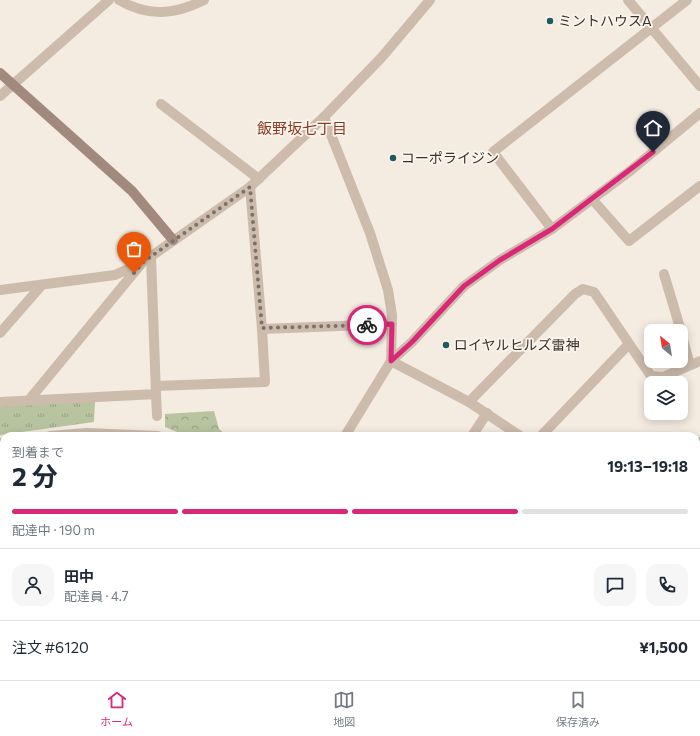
<!DOCTYPE html>
<html lang="ja">
<meta charset="utf-8">
<style>
body{margin:0;font-family:Commissioner,"Noto Sans JP",sans-serif;background:#f6f6f7;color:#1f2937;height:100vh;display:flex;flex-direction:column;font-size:15px;white-space:nowrap}
*{box-sizing:border-box;margin:0}
p{font-size:13px;color:#747a83}
.icon{flex:none;width:22px;height:22px;fill:none;stroke:currentColor;stroke-width:2;stroke-linecap:round;stroke-linejoin:round}
.map{position:relative;flex:1;overflow:hidden}
.panel{position:absolute;left:0px;top:432px;width:700px;height:248px;display:flex;flex-direction:column;background:#fff;border-radius:12px 12px 0 0;box-shadow:0 2px 10px #0003}
.panel>*{flex:none}
.needle{width:26px;rotate:330deg}
.fabs{position:absolute;left:644px;top:324px;display:grid;gap:8px}
.fabs a{display:grid;place-items:center;width:44px;height:44px;border-radius:8px;background:#fff;box-shadow:0 2px 10px #0003;font-size:20px}
.pin{position:absolute;display:grid;place-items:center;width:34px;height:34px;color:#fff;margin:-41px -17px;border-radius:50% 50% 50% 0;rotate:-45deg;box-shadow:0 0 4px #0007}
.pin .icon{rotate:45deg}
.courier{position:absolute;display:grid;place-items:center;width:40px;height:40px;margin:-20px;border:3px solid #db2777;border-radius:50%;background:#fff;color:#222;box-shadow:0 1px 5px #0007}
.overview em{font-style:normal;font-weight:700}
.overview div{display:flex;flex-direction:column-reverse}
.overview{display:flex;align-items:center;justify-content:space-between;height:68px;padding:0 12px}
h1{font-size:26px;font-weight:700;line-height:30px}
.bar{display:grid;grid-template-columns:repeat(4,1fr);gap:6px 4px;align-content:center;height:48px;padding:0 12px}
.bar i{height:5px;border-radius:3px;background:#e0e1e3}
.bar .current{background:#db2777}
.bar p{grid-column:span 4}
.line{display:flex;align-items:center;gap:10px;padding:0 12px;border-top:1px solid #e0e1e3}
.line div{flex:1}
.round{display:grid;place-items:center;flex:none;width:42px;height:42px;border-radius:12px;background:#f6f6f7}
.tab-bar{display:flex;justify-content:space-around;align-items:center;height:56px;border-top:1px solid #e0e1e3;background:#fff;font-size:11px;color:#747a83}
.tab-bar a{display:grid;justify-items:center;gap:2px}
.tab-bar .current{color:#db2777}
.map>svg:first-child{display:block}
.grass{fill:url(#grass-tufts)}
.forest{fill:url(#forest-crowns)}
.lines{fill:none;stroke-linecap:round;stroke-linejoin:round}
.street{stroke:#cdbbac;stroke-width:10}
.secondary{stroke:#a18a7d;stroke-width:10}
.done{stroke:#7c716b;stroke-width:4;stroke-dasharray:0 7.2}
.route{stroke:#db2777;stroke-width:5}
.poi-dot{fill:#1f5a5e;stroke:#fbf5ee;stroke-width:1.5}
.labels{text-anchor:middle;stroke-width:3.5;stroke-linejoin:round;paint-order:stroke}
.poi-label{font-size:14px;fill:#3b302b;stroke:#fbf5ee;text-anchor:start}
.neighbourhood-label{font-size:15px;fill:#8c3b22;stroke:#fbf5ee}
</style>
<div class="map">
<svg width="700" height="680" viewBox="0 0 700 680">
<defs>
<pattern id="grass-tufts" width="24" height="20" patternUnits="userSpaceOnUse"><rect width="24" height="20" fill="#b8c4a0"/><path d="M3 7l-1-3M5 7V3M7 7l1-3M15 17l-1-3M17 17v-4M19 17l1-3" fill="none" stroke="#97a083"/></pattern>
<pattern id="forest-crowns" width="20" height="18" patternUnits="userSpaceOnUse"><rect width="20" height="18" fill="#b8c4a0"/><path d="M2 6a3 3 0 1 1 6 0M12 15a3 3 0 1 1 6 0" fill="none" stroke="#97a083"/></pattern>
</defs>
<rect width="100%" height="100%" fill="#f4ebe1"/>
<path class="grass" d="M95,401L94,422L0,435V406Z"/>
<g class="forest">
<path d="M214,411L219,429L226,435L260,434V436H187L165,427V414Z"/>
<path d="M700,437V680H559L560,676H696V438Z"/>
</g>
<g class="lines">
<g class="street">
<path d="M119,0C148,17 174,15 204,0"/>
<path d="M628,0L700,86"/>
<path d="M0,96L109,0"/>
<path d="M161,104L259,179"/>
<path d="M592,199L629,241L700,186"/>
<path d="M552,229L493,152L687,0"/>
<path d="M664,274L681,331"/>
<path d="M0,290L115,275L143,262L250,187L324,117"/>
<path d="M262,329L392,324"/>
<path d="M681,332L690,365"/>
<path d="M0,333L41,286"/>
<path d="M156,386L265,382L262,329L250,187"/>
<path d="M156,394L157,416"/>
<path d="M29,400L141,264"/>
<path d="M0,402L156,394L151,257"/>
<path d="M469,402L575,294L583,289L594,292L651,376L663,377L700,361"/>
<path d="M50,436L86,433L158,436"/>
<path d="M345,436L391,361L392,315L388,290L370,233L324,117L382,57L430,0"/>
<path d="M472,436L487,413"/>
<path d="M520,436L469,402L391,361L412,342L464,286L500,260L552,229L630,171L700,113"/>
<path d="M541,436L628,345"/>
<path d="M1,443L4,448"/>
<path d="M0,601L4,606"/>
<path d="M0,633L4,631"/>
<path d="M79,676L84,680"/>
<path d="M197,680L198,676"/>
<path d="M267,680V676"/>
<path d="M560,680L561,676"/>
</g>
<path class="secondary" d="M0,73L132,191L173,240"/>
</g>
<g class="lines">
<path class="done" d="M134,273L143,262L250,187L262,328L367,325"/>
<path class="route" d="M367,325L392,324L391,361L412,342L464,286L500,260L552,229L653,152"/>
</g>
<g class="poi-dot">
<circle cx="550" cy="21" r="4"/>
<circle cx="393" cy="158" r="4"/>
<circle cx="446" cy="345" r="4"/>
</g>
<g class="labels">
<g class="poi-label">
<text x="558" y="26">ミントハウスA</text>
<text x="401" y="163">コーポライジン</text>
<text x="454" y="350">ロイヤルヒルズ雷神</text>
</g>
<g class="neighbourhood-label">
<text x="302" y="134">飯野坂七丁目</text>
</g>
</g>
</svg>
<div class="fabs">
<a><svg class="needle" viewBox="-14 -14 28 28"><path d="M0-13l5 13h-10z" fill="#e53935"/><path d="M0 13l5-13h-10z" fill="#747a83"/></svg></a>
<a><svg class="icon" aria-label="layers" viewBox="0 0 24 24"><path d="M12 4l9 5-9 5-9-5zM3 14l9 5 9-5"/></svg></a>
</div>
<div class="pin" style="left:134px;top:273px;background:#ea580c"><svg class="icon" aria-label="bag" viewBox="0 0 24 24"><path d="M5 8h14l-1 12H6zM9 8a3 3 0 0 1 6 0"/></svg></div>
<div class="pin" style="left:653px;top:152px;background:#1f2937"><svg class="icon" aria-label="home" viewBox="0 0 24 24"><path d="M3 11l9-7 9 7M6 9v11h12V9"/></svg></div>
<div class="courier" style="left:367px;top:325px"><svg class="icon" aria-label="bike" viewBox="0 0 24 24"><circle cx="6" cy="16" r="4"/><circle cx="18" cy="16" r="4"/><path d="M6 16l4-8h5l3 8M10 8l3 8H6M13 5h3"/></svg></div>
<section class="panel">
<div class="overview"><div><h1>2 分</h1><p>到着まで</p></div><em>19:13–19:18</em></div>
<div class="bar"><i class="current"></i><i class="current"></i><i class="current"></i><i></i><p>配達中 · 190 m</p></div>
<div class="line" style="height:72px"><a class="round"><svg class="icon" aria-label="person" viewBox="0 0 24 24"><circle cx="12" cy="8" r="4"/><path d="M4 21q1-7 8-7t8 7"/></svg></a><div><b>田中</b><p>配達員 · 4.7</p></div><a class="round"><svg class="icon" aria-label="chat" viewBox="0 0 24 24"><path d="M4 5h16v11H9l-5 4z"/></svg></a><a class="round"><svg class="icon" aria-label="phone" viewBox="0 0 24 24"><path d="M5 4h4l2 5-3 2q2 4 5 5l2-3 5 2v4C11 20 4 13 5 4z"/></svg></a></div>
<div class="line" style="height:52px"><div>注文 #6120</div><b>¥1,500</b></div>
</section>
</div>
<nav class="tab-bar">
<a class="current"><svg class="icon" aria-label="home" viewBox="0 0 24 24"><path d="M3 11l9-7 9 7M6 9v11h12V9"/></svg>ホーム</a>
<a><svg class="icon" aria-label="map" viewBox="0 0 24 24"><path d="M3 6l6-2 6 2 6-2v14l-6 2-6-2-6 2zM9 4v14M15 6v14"/></svg>地図</a>
<a><svg class="icon" aria-label="saved" viewBox="0 0 24 24"><path d="M7 4h10v16l-5-4-5 4z"/></svg>保存済み</a>
</nav>
